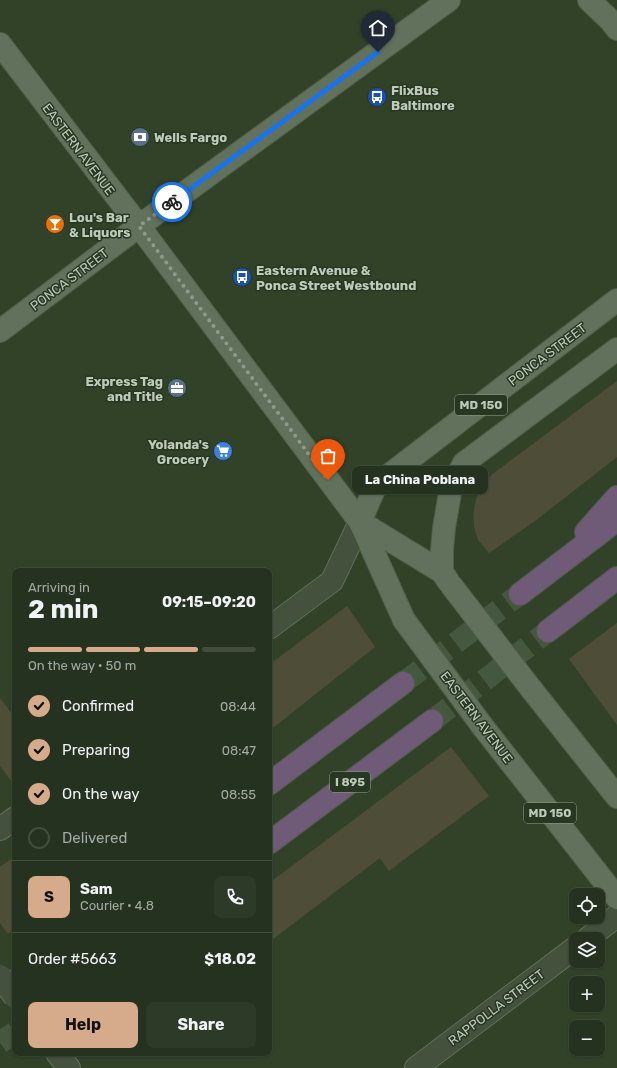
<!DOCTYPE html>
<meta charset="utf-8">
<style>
body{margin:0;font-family:Rubik,sans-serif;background:#2d3a28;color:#f1f3f6;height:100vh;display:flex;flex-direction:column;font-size:15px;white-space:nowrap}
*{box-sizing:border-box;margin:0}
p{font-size:13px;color:#a3aaa4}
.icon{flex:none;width:22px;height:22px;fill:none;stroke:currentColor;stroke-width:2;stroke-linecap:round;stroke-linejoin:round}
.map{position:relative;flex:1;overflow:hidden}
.details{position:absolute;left:12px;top:568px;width:260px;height:488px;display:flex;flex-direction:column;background:#25321f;border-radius:8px;box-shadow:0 1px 3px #0004,0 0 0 1px #424d3d}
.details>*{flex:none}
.tools{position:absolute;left:569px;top:888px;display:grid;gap:8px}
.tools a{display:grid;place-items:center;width:36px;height:36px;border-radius:8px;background:#25321f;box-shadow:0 1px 3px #0004,0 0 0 1px #424d3d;font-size:20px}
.pin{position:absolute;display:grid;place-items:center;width:34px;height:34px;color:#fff;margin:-41px -17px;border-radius:50% 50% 50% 0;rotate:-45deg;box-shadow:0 0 4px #0007}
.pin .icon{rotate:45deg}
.courier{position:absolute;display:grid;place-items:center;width:40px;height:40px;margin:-20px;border:3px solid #1a73e8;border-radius:50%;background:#fff;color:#222;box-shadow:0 1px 5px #0007}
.bubble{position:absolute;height:28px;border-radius:8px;background:#25321f;box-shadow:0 1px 3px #0004,0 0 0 1px #424d3d;font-size:13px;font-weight:700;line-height:28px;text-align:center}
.headline em{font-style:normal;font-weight:700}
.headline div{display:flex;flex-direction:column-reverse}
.headline{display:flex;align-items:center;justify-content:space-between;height:68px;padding:0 16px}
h1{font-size:26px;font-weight:700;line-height:30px}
.bar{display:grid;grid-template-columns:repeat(4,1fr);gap:6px 4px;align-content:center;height:48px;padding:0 16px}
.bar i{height:5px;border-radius:3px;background:#424d3d}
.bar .on{background:#d6ab8b}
.bar p{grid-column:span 4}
.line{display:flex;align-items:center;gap:10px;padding:0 16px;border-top:1px solid #424d3d}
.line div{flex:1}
.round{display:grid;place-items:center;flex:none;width:42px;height:42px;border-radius:8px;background:#2d3a28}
ol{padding:0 16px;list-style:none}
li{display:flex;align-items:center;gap:12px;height:44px}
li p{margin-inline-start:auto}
li .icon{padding:4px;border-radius:50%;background:#d6ab8b;color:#111;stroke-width:4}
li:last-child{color:#a3aaa4}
li i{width:22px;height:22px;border:2px solid #424d3d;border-radius:50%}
.button{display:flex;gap:8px;margin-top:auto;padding:8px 16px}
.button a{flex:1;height:46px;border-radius:8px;background:#d6ab8b;color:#111;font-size:16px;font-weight:700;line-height:46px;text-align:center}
.button a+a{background:#2d3a28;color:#f1f3f6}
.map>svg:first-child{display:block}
.green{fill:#4e4e38}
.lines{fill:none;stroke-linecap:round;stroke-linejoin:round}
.highway-tunnel{stroke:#46573f;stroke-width:22;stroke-dasharray:22 11;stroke-linecap:butt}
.street-casing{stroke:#616f5b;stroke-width:24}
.primary-casing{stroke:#4f5e49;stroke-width:24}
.highway-casing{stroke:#4e5c47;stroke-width:24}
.street{stroke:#43513d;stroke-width:22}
.primary{stroke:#62715b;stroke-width:22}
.highway{stroke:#6f5a77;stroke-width:22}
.street-bridge-casing{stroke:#616f5b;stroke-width:24;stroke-linecap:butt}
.primary-bridge-casing{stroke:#4f5e49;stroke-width:24;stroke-linecap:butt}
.street-bridge{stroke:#43513d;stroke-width:22}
.primary-bridge{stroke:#62715b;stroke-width:22}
.done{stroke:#8d9b87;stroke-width:4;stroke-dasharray:0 7.2}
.route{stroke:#1a73e8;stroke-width:5}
.labels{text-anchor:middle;stroke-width:3;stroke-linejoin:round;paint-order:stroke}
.shield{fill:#283721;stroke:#929f8c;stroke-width:1}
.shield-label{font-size:12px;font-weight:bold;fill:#bfcbba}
.poi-label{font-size:13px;font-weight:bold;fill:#bfcbba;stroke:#283721;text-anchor:start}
.street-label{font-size:13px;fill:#bfcbba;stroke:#283721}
</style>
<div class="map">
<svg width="617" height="1068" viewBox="0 0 617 1068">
<rect width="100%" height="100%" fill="#314229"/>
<g class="green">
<path d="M617,381V457L535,521L489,553C486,549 482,545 479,541C470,526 473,501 482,486C485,481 490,477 494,473Z"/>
<path d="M347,606L375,647L269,731V665Z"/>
<path d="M617,623V725L569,659Z"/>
<path d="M0,698L15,718V780L12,782L0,766Z"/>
<path d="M451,747L489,796L389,871L380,858L269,942V883Z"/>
<path d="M15,856V929L8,934L0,923V867Z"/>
</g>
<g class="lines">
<g class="highway-tunnel">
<path d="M403,683L520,594"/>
<path d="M432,721L548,631"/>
<path d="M0,1043L15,1032"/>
</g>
<g class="street-casing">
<g id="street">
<path d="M269,628L332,581L360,522"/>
<path d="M0,829L15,818"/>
<path d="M587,939L617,916"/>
<path d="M57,1053L69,1068"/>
<path d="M416,1068L576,947"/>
</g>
</g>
<g class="primary-casing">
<g id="primary">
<path d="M589,0L610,20L617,29"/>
<path d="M0,44L139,226L360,522L404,620"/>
<path d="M0,331L139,226L449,0"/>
<path d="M360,522L376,485L617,300"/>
<path d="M360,522L442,572L448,581"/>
<path d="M442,572V550L444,528L451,487L464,463L617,349"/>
<path d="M532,690L617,797"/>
<path d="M483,727L617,898"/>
</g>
</g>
<g class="highway-casing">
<g id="highway">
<path d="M586,532L617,497"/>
<path d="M520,594L617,520"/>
<path d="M548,631L617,578"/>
<path d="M269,784L403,683"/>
<path d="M269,843L432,721"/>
</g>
</g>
<use href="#street" class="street"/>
<use href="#primary" class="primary"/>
<use href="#highway" class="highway"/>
<g class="street-bridge-casing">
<path id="street-bridge" d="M0,976L15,997"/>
</g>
<g class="primary-bridge-casing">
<g id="primary-bridge">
<path d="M451,585L532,690"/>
<path d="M404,620L483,727"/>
</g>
</g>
<use href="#street-bridge" class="street-bridge"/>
<use href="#primary-bridge" class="primary-bridge"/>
</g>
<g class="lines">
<path class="done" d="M172,202L139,226L328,480"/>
<path class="route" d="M172,202L378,52"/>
</g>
<defs>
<g id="bus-disc" transform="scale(1)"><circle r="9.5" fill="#1a4fb4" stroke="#283721"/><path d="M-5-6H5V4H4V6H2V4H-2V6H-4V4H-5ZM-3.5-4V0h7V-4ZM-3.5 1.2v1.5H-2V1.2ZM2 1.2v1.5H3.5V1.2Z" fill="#fff"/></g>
<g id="bank-disc" transform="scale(1)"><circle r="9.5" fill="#5c6f8a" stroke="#283721"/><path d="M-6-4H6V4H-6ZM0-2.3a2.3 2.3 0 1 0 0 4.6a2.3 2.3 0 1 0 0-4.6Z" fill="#fff"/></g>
<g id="bar-disc" transform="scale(1)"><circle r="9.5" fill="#e8710a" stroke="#283721"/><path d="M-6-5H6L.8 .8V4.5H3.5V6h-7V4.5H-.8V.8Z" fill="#fff"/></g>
<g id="office-disc" transform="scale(1)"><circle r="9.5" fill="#5c6f8a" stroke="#283721"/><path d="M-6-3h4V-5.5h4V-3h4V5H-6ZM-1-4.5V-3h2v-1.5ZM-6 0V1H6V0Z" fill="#fff"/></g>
<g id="supermarket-disc" transform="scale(1)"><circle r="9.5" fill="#3f7fe0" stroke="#283721"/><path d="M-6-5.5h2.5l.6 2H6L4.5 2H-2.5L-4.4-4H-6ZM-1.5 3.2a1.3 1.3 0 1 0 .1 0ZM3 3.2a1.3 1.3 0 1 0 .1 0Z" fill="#fff"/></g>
</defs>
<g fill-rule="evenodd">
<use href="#bus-disc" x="377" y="97"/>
<use href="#bank-disc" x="140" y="137"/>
<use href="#bar-disc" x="55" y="224"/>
<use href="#bus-disc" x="242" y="277"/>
<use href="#office-disc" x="177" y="388"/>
<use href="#supermarket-disc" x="223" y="451"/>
</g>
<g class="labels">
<g class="shield">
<rect x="455" y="395" width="52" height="20" rx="3"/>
<rect x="330" y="772" width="40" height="20" rx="3"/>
<rect x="524" y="803" width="52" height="20" rx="3"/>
</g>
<g class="shield-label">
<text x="481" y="409">MD 150</text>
<text x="350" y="786">I 895</text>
<text x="550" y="817">MD 150</text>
</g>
<g class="poi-label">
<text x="391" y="95">FlixBus<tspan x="391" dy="15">Baltimore</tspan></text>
<text x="154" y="142">Wells Fargo</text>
<text x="69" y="222">Lou's Bar<tspan x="69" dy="15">&amp; Liquors</tspan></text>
<text x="256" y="275">Eastern Avenue &amp;<tspan x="256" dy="15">Ponca Street Westbound</tspan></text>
<text x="163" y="386" text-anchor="end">Express Tag<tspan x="163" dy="15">and Title</tspan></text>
<text x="209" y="449" text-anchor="end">Yolanda's<tspan x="209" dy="15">Grocery</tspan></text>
</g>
<g class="street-label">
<text transform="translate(79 149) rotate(53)" y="5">EASTERN AVENUE</text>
<text transform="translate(69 279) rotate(-37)" y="5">PONCA STREET</text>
<text transform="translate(547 354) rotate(-37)" y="5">PONCA STREET</text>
<text transform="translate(477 717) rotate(53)" y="5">EASTERN AVENUE</text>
<text transform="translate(496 1007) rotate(-37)" y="5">RAPPOLLA STREET</text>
</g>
</g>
</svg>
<div class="tools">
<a><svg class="icon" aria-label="locate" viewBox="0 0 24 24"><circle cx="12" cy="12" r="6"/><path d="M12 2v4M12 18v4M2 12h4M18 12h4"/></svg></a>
<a><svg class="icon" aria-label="layers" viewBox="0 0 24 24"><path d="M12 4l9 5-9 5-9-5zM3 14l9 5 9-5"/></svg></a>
<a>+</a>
<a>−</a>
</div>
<div class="pin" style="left:328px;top:480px;background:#ea580c"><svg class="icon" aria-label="bag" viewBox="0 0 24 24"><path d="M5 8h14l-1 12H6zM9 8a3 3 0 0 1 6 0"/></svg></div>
<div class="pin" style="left:378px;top:52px;background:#1f2937"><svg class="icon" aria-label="home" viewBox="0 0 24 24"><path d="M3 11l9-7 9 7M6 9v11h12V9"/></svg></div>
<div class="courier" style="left:172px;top:202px"><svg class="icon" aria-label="bike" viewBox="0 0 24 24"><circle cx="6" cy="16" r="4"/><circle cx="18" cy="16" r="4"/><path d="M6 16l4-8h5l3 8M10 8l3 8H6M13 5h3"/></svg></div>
<div class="bubble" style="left:352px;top:466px;width:136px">La China Poblana</div>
<section class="details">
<div class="headline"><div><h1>2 min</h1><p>Arriving in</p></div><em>09:15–09:20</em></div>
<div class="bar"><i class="on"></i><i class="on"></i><i class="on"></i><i></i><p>On the way · 50 m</p></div>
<ol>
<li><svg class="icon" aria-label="check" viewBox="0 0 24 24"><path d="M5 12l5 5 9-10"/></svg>Confirmed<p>08:44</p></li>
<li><svg class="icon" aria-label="check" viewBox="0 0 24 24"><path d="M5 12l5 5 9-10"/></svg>Preparing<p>08:47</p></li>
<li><svg class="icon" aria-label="check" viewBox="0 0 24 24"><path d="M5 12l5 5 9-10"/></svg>On the way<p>08:55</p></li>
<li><i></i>Delivered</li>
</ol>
<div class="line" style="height:72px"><b class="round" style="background:#d6ab8b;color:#111">S</b><div><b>Sam</b><p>Courier · 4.8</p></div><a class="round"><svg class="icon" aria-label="phone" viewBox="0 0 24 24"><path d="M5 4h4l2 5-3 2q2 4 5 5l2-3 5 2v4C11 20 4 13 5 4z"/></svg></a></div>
<div class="line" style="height:52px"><div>Order #5663</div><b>$18.02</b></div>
<div class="button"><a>Help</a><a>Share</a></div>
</section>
</div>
